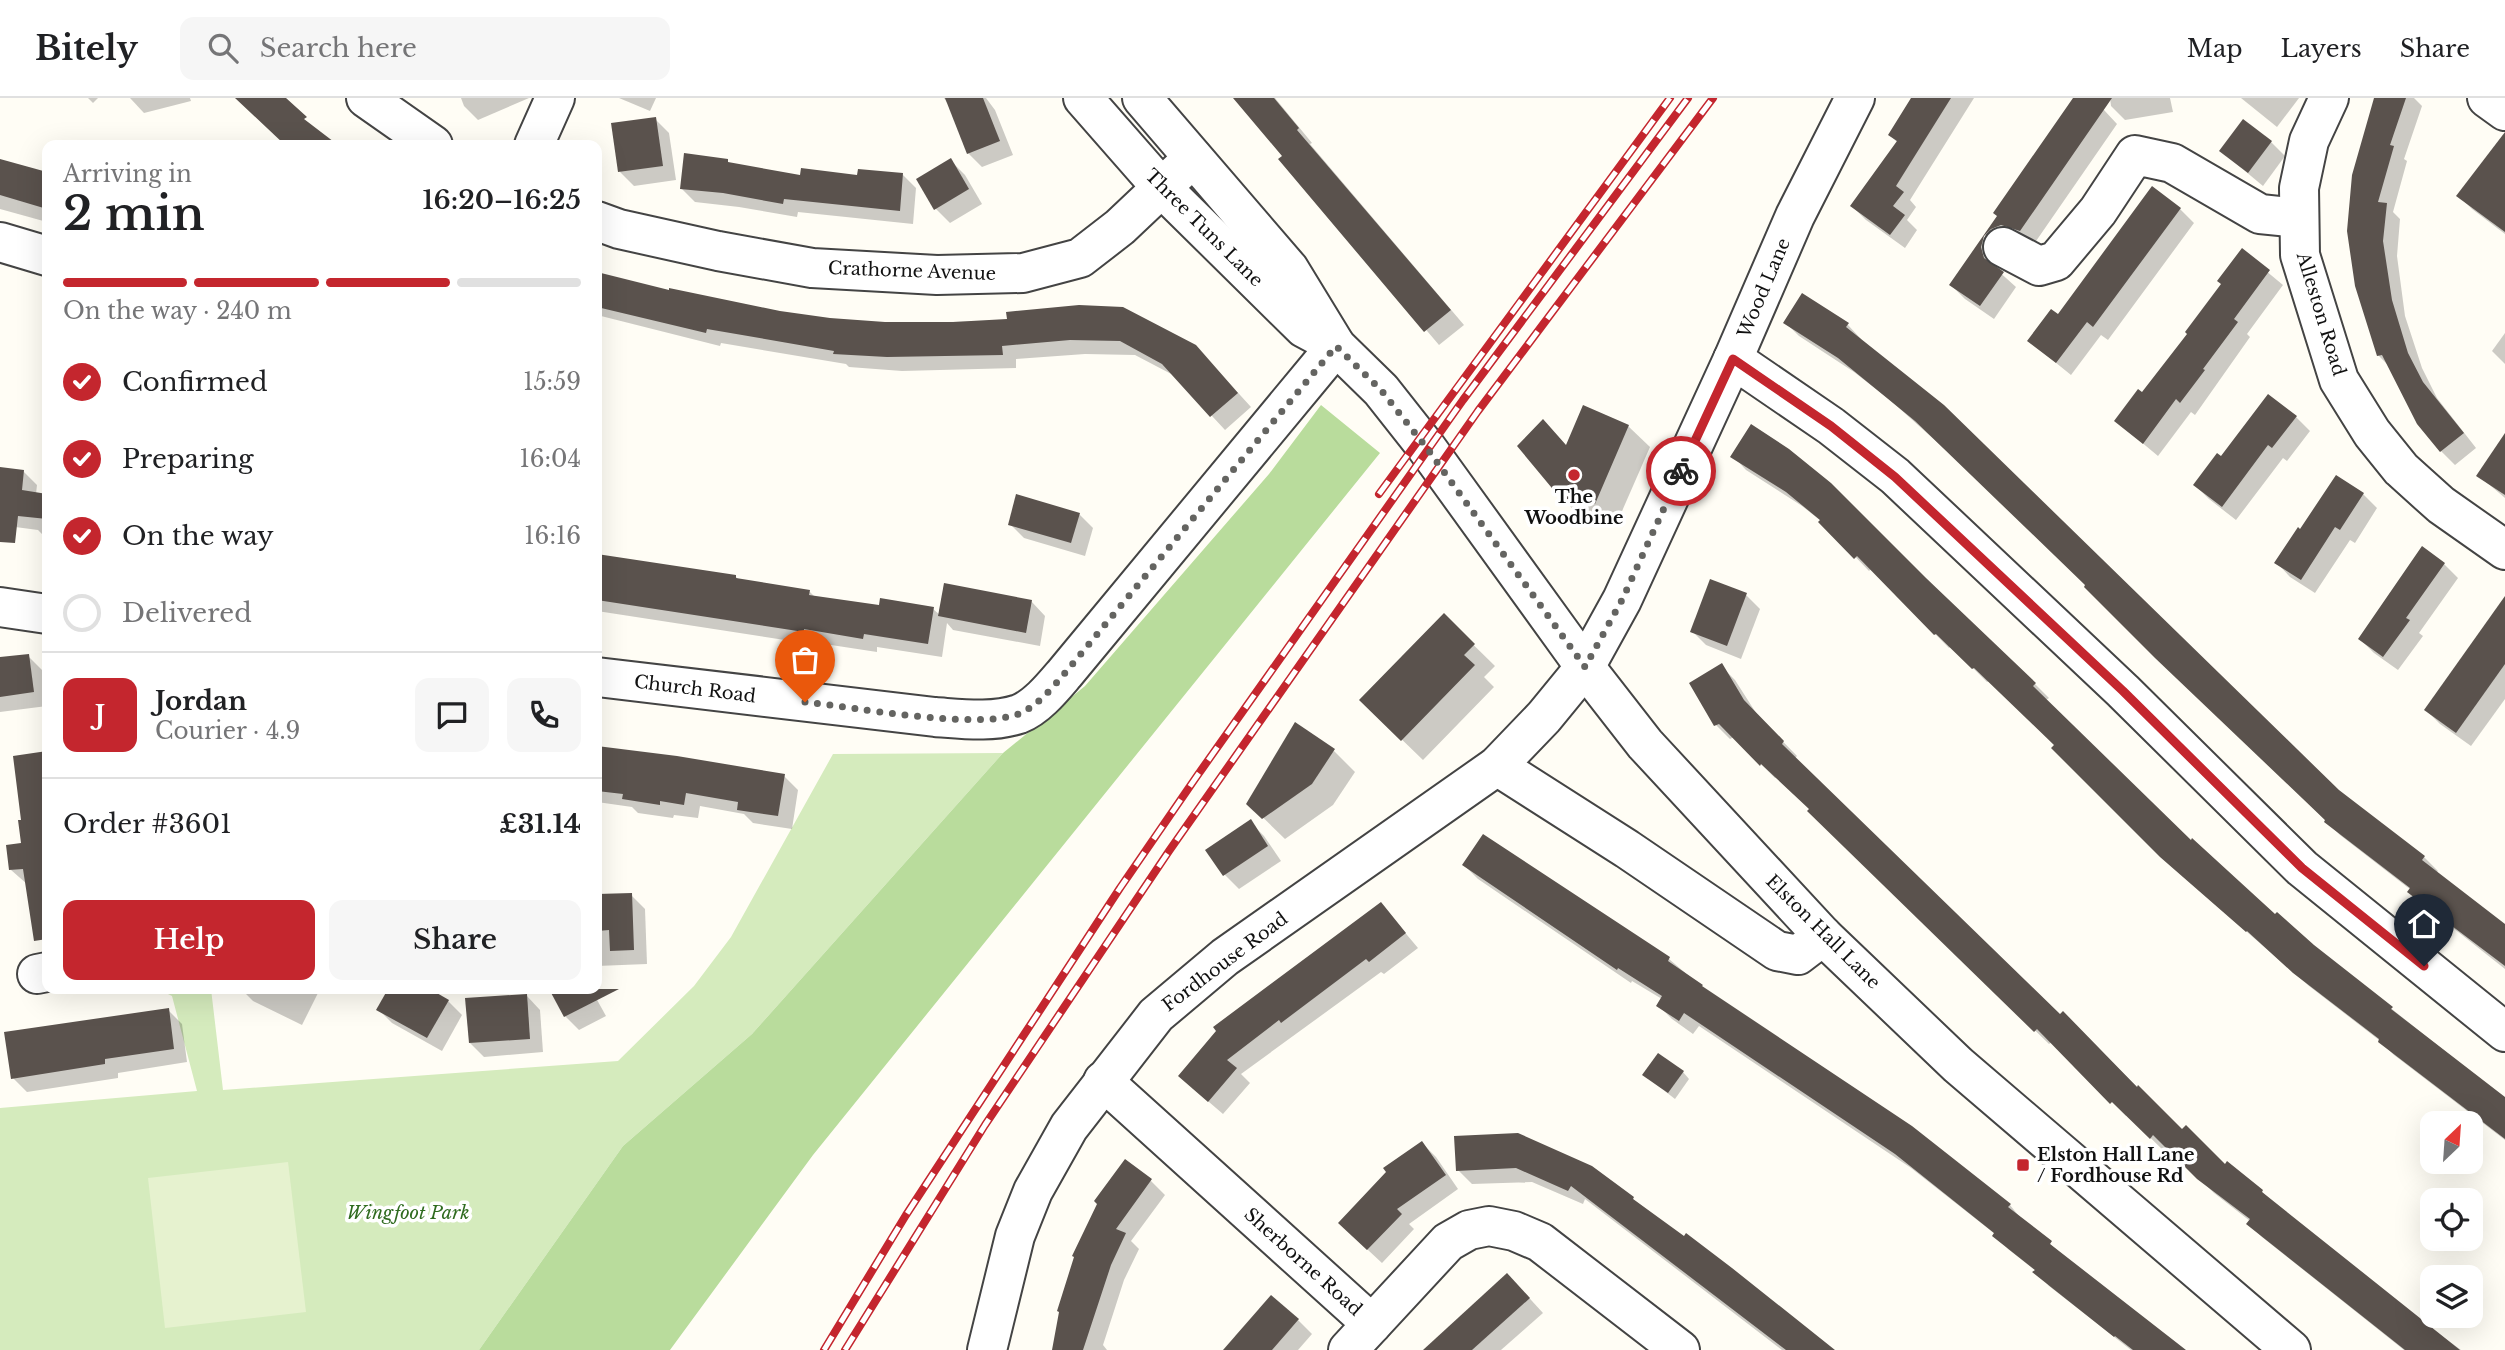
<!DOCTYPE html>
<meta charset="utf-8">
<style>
body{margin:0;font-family:"Libre Baskerville",serif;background:#f6f6f6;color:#202124;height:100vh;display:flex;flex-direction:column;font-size:26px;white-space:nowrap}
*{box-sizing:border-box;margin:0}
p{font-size:23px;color:#757577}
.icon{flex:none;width:38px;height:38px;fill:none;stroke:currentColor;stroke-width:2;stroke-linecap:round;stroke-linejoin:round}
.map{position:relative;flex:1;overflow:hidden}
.panel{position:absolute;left:42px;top:42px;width:560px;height:854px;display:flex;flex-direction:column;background:#fff;border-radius:14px;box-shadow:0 7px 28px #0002}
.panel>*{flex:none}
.needle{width:46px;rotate:25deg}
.fabs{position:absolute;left:2420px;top:1013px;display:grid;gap:14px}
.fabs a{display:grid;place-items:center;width:63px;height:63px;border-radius:14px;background:#fff;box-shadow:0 7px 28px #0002;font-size:35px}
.pin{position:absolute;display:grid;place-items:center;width:60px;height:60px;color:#fff;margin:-72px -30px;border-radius:50% 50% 50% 0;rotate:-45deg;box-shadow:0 0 7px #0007}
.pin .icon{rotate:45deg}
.courier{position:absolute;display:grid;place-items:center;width:70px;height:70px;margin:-35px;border:5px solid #c4262e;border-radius:50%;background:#fff;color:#222;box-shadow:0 2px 9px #0007}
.head em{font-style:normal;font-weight:600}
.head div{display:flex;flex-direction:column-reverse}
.head{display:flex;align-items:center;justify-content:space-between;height:119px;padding:0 21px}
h1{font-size:46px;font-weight:600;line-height:52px}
.bar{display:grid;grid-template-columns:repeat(4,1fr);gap:10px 7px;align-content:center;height:84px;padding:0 21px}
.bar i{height:9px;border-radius:5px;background:#e0e0e0}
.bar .on{background:#c4262e}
.bar p{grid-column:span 4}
.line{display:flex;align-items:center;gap:18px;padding:0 21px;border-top:2px solid #e0e0e0}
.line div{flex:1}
.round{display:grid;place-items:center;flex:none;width:74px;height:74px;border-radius:14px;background:#f6f6f6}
ol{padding:0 21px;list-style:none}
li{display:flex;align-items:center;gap:21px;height:77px}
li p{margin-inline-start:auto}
li .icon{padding:7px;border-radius:50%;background:#c4262e;color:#fff;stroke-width:4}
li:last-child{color:#757577}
li i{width:38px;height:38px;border:4px solid #e0e0e0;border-radius:50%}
.primary-button{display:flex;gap:14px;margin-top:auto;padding:14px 21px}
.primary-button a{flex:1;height:80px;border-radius:14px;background:#c4262e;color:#fff;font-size:28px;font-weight:600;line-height:80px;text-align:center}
.primary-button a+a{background:#f6f6f6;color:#202124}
header{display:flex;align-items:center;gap:42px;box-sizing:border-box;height:98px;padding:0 35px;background:#fff;border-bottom:2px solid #e0e0e0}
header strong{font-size:33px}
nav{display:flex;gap:38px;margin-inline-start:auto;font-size:24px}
.search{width:490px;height:63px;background:#f6f6f6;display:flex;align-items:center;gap:18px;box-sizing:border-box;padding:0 24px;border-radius:14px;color:#757577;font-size:26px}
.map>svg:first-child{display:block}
.green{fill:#d5ebbd}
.forest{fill:#b9dc9c}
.pitch{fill:#e6f2cf}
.shadow{fill:#0003}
.building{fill:#5a524d}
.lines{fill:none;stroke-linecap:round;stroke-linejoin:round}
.minor-casing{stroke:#444;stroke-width:42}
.minor{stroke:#fff;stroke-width:38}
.rail-casing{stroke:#c4262e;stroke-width:8}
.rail{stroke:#fff;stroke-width:5;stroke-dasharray:16;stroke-linecap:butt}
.done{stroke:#646461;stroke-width:7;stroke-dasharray:0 12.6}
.route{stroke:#c4262e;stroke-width:9}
.poi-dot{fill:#c4262e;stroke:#fff;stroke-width:2.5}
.labels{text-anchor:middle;stroke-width:7;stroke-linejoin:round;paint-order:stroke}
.street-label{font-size:18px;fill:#111;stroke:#fff}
.poi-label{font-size:18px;font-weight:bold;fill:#111;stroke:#fff}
.park-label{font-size:18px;font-style:italic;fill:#2f6b1f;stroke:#fff}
</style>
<header>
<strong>Bitely</strong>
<div class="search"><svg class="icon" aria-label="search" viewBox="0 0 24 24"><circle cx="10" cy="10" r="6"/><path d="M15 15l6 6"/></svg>Search here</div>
<nav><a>Map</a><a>Layers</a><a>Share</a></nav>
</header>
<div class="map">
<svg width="2505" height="1252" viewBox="0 0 2505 1252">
<rect width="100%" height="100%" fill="#fffdf5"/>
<path class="green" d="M1003,655L752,936L623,1048L479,1252H0V1010L197,993L172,898L158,891H211L223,992L618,963L694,888L731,839L833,656Z"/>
<path class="forest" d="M1321,307L1380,355L813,1057L670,1252H479L623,1048L752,936L1003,655L1085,588L1269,376Z"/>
<path class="pitch" d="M288,1064L306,1214L165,1230L148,1080Z"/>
<g class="shadow">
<path d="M88,0H98L93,5Z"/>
<path d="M130,0H190L191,3L144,15Z"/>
<path d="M461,0H529L478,22L464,8Z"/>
<path d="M619,0H656L650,13Z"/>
<path d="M944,0H986L995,12L1013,57L982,69L968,55L950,9Z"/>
<path d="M1236,0H1275L1312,45L1310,46L1464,227L1439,247L1281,61L1284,58Z"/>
<path d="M1915,0H1974L1910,102L1916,109L1907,122L1917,132L1905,150L1866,122L1852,108L1898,45L1890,37Z"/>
<path d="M2075,0H2087L2104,12L2117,26L2034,146L1994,164L1996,171L2016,189L1994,221L1965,201L1951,187L1999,118Z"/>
<path d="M2110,0H2170L2173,14L2125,22L2111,8Z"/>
<path d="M2241,0H2299L2277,29Z"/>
<path d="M2376,0H2414L2422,8L2404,61L2407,63L2393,114L2400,121L2397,158L2405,218L2422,270L2437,300L2476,350L2455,367L2441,353L2391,270L2378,257Z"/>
<path d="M655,21L669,35L676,82L634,88L620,74Z"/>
<path d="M2271,44L2285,58L2263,88L2221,53Z"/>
<path d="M2505,57V136L2472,111L2458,97Z"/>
<path d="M0,62L47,76V124L0,111Z"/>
<path d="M727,63L730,66L801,79H859L902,76L916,90L913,126L798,114L797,119L739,109L695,104L681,90Z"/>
<path d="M951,63L965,77L982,106L950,125L936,111L919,82Z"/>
<path d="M2180,111L2194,125L2108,242L2101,237L2071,277L2029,243Z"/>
<path d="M2242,153L2283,187L2247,236L2250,239L2195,317L2191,314L2158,358L2116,323L2143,297L2189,236L2223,186Z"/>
<path d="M597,176L617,182L780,215L830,222L885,225L1009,223L1008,215L1210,264L1251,309L1225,332L1175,278L1135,257L1085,256L1016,261V270L902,273L849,269L846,266L721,245L720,248L597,217Z"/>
<path d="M1785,224L1848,227L1861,241L1860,242L2338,693L2424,759L2438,773L2436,775L2505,827V871L2424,807L2410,794L2411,792L2340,737L2087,487L1966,370L1890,302L1854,274L1799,238Z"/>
<path d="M2505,235V266L2492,253Z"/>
<path d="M2296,319L2310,333L2287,363L2283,360L2236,422L2209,401L2195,387L2222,361Z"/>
<path d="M1628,328L1650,349L1616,427L1589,428L1568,406L1567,348Z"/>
<path d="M1733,358L1925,482L2035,586L2049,600L2046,602L2191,744L2275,818L2505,1001V1042L2394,957L2379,942L2309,888L2176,772L2056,647L1989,583L1987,584L1951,548L1949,550L1871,471L1869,473L1821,423L1802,408L1746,372Z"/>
<path d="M2505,362V400L2478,377Z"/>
<path d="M0,370L23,373L37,387L36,396L47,398V441L38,432L0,427Z"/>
<path d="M2363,396L2377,410L2355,445L2350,442L2315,495L2290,479L2277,465L2301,433Z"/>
<path d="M1079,416L1093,430L1085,458L1024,440L1010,426Z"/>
<path d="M597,457L735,478L739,482L809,493L816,500L880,509L933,511L940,517L1031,503L1045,518L1040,548L953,532L947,525L942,559L877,549V554L818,545L817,547L597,513Z"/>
<path d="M2444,466L2458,480L2419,535L2423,538L2398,572L2374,555L2360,541Z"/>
<path d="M1746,497L1760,511L1741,561L1706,547L1692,533Z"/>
<path d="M2505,504V601L2471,648L2440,626L2426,612Z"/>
<path d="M1444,518L1495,568L1484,579L1494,589L1423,662L1361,602Z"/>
<path d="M28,558L42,572L47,608L0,614V561Z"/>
<path d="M1721,568L1735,582L1758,618L1797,658L1794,661L2060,918L2063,916L2182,1033L2225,1068L2262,1094L2276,1108L2389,1199L2461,1252H2404L2262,1139L2248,1125L2250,1123L2214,1095L2168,1050L2165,1054L2127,1017L2126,1018L2052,944L2049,946L1824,727L1811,711L1776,679L1775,680L1734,639L1730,641L1716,627L1691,586Z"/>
<path d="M597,651L677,660L784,678L798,692L792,731L753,725L744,716L700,708L698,720L674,717L673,720L638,715L632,709L597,704Z"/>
<path d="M1334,653L1355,674L1333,707L1285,741L1248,705Z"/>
<path d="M47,655V845L34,832L27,786L11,772L23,747V723L15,659Z"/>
<path d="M1250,724L1264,738L1281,763L1239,791L1225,777L1208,753Z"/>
<path d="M1464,767L1669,861L1710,896L2010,1107L2022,1122L2065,1159L2182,1252H2131L2049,1188L2036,1173L2008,1151L1995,1136L1911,1070L1699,928L1693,936L1672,921L1658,907L1662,901L1632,883L1631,885L1478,781Z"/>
<path d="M631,797L645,811L647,866L597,868V798Z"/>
<path d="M1381,806L1418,850L1384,876L1381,874L1241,976L1250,985L1223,1016L1195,992Z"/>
<path d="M241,891H320L302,927L253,903Z"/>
<path d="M390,891H428L448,903L462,917L442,953L392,925L378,911Z"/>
<path d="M551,891H591L606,918L579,932L565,918Z"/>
<path d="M526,897L540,912L543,954L484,959L470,945Z"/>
<path d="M168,912L182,926L187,964L118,975V980L27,994L13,980Z"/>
<path d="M1683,974L1689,981L1675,1001L1644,977Z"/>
<path d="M1456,1040L1633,1101L1832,1252H1782L1585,1101L1583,1106L1532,1084L1472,1086L1458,1072Z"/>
<path d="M1422,1045L1436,1059L1458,1091L1409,1126L1414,1131L1382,1165L1354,1139Z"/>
<path d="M1125,1063L1151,1083L1165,1097L1131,1143L1139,1151L1124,1182L1103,1247L1107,1252H1054Z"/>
<path d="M1521,1191L1543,1215L1501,1252H1425Z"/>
<path d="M1298,1222L1312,1236L1298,1252H1225Z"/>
</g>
<g class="building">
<path d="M235,0H286L307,19L304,21L338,47H285Z"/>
<path d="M945,0H983L1000,43L967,56Z"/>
<path d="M1233,0H1274L1299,30L1297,32L1451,212L1424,234L1278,61L1282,58Z"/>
<path d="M1911,0H1951L1896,88L1904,94L1893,108L1905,117L1890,137L1850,108L1897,43L1888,37Z"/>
<path d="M2073,0H2112L2020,133L2001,127L1991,131L1984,138L1981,149L1984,160L2004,174L1980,208L1949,187L1997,118L1993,115Z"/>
<path d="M2374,0H2406L2390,47L2394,48L2378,104L2387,105L2383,143L2392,202L2408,255L2423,284L2464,335L2440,354L2417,326L2382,257L2377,258L2355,188L2347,133L2352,77Z"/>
<path d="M656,19L663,68L618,74L611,25Z"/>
<path d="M2243,21L2272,43L2248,75L2219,53Z"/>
<path d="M2505,34V134L2456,98Z"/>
<path d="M684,55L728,61V64L800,77L801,70L857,77L858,71L903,75L900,113L784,101L783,106L723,95L680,91Z"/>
<path d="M951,60L969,91L934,112L916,81Z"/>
<path d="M0,61L47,74V111L0,97Z"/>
<path d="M2152,88L2181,110L2093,229L2087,224L2056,265L2027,243L2051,211L2058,216Z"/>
<path d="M2242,150L2270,172L2234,221L2238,224L2203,271L2205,272L2180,305L2176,301L2143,346L2114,323L2138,291L2142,294L2187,236L2185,234L2221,186L2217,183Z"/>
<path d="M597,174L669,192V190L780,213L830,220L885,224H953L1007,221L1006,214L1079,207L1123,209L1196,247L1238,295L1210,319L1162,266L1120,243L1070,242L1002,248L1003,257L887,259L833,256L834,253L707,231L706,235L597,209Z"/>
<path d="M1802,195L1849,225L1846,229L1944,307L2339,692L2425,758L2422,762L2505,826V868L2407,794L2410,790L2324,724L2325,722L2155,560L2084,489L2085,487L1915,323L1838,260L1783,225Z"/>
<path d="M2268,296L2297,318L2272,350L2268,347L2222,409L2193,387L2217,355L2221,358Z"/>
<path d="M1583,307L1629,327L1595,406L1566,407L1517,348L1543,321L1566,347Z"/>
<path d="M1751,326L1789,351L1831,385L1926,480L2036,585L2033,588L2191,742L2192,740L2275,816L2277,814L2314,847L2393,909L2391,911L2505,999V1041L2378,944L2379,941L2293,875L2247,833L2246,834L2160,759L2051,650L2054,647L1974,570L1972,571L1936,536L1934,537L1857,458L1854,461L1818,424L1820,422L1786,394L1730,359Z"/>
<path d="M2505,335V397L2476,378Z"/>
<path d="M0,369L24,372L22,392L47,396V421L18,418L15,445L0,444Z"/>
<path d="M2336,377L2364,395L2340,432L2335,429L2301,482L2274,465L2298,429L2300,431Z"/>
<path d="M1016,396L1080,415L1071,445L1008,427Z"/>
<path d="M2422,448L2445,465L2406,520L2410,522L2383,559L2358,541Z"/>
<path d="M597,456L736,477V480L810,492L809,497L879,507L880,500L934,509L928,546L864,536L863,541L804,531V534L597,502Z"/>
<path d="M1710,481L1747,495L1727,548L1690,534Z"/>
<path d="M944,485L1032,502L1026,535L938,518Z"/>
<path d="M2505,498V566L2456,635L2424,612Z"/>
<path d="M1444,515L1475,546L1464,557L1475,567L1401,643L1359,602Z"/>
<path d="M29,556L34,594L0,599V559Z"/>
<path d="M1722,565L1744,602L1784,643L1782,646L2060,916L2063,913L2137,989L2138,987L2182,1031L2186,1027L2225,1066L2227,1063L2263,1092L2262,1094L2460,1252H2405L2246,1126L2250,1121L2197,1081L2153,1037L2150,1041L2112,1004L2110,1006L2037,931L2034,934L1807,713L1809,711L1761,666L1760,668L1719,626L1714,628L1689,585Z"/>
<path d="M1295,624L1335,651L1312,686L1262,721L1246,706Z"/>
<path d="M597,648L677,658L785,676L778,718L737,712L738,704L686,695L684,707L660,703V707L622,701L623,696L597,693Z"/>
<path d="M47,653V841L34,843L23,771L9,772L6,747L21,745L18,722H21L13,658Z"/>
<path d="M1251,721L1268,748L1223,778L1205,752Z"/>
<path d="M1483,736L1670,859L1668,863L1703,887L1702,888L1912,1028L2011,1106L2008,1109L2052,1143L2050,1146L2186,1252H2133L2115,1238L2114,1239L2032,1174L2035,1172L1992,1138L1994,1135L1895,1056L1684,915L1679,923L1656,908L1662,898L1618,870L1617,872L1462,767Z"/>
<path d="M632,795L634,852L610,853L609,832L597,833V796Z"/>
<path d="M1381,804L1406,835L1369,864L1366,861L1281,925L1279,922L1227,962L1237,970L1208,1004L1178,978L1216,933L1213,929Z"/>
<path d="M388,891H430L449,902L427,940L376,912Z"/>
<path d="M549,891H619L564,919Z"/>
<path d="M527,896L530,941L469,945L465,900Z"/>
<path d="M169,910L174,951L105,961V966L11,981L4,934Z"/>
<path d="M1658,955L1684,973L1668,995L1642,977Z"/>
<path d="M1518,1035L1592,1068L1634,1099L1633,1101L1684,1138L1686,1135L1732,1170L1835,1252H1786L1571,1088L1568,1093L1516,1070L1456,1073L1454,1038Z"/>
<path d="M1422,1043L1446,1077L1397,1111L1402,1116L1367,1152L1338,1125L1386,1074L1383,1070Z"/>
<path d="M1125,1061L1152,1081L1116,1131L1126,1135L1111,1167L1083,1252H1052L1059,1214L1057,1213L1074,1159L1072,1158L1097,1106L1094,1103Z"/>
<path d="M1507,1175L1530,1200L1472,1252H1423Z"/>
<path d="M1271,1197L1299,1221L1272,1252H1223Z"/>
</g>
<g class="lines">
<g class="minor-casing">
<g id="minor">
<path d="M366,0L433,47"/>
<path d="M1083,0L1161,89L1304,230L1319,238"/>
<path d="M1142,0L1289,171L1336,248L1381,292L1426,349L1585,569L1645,646L1823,838L1958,967L2291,1252"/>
<path d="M2329,0L2309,43L2299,90L2300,157L2339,282L2372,335L2401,371L2441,407L2505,452"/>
<path d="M2487,0L2505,13"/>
<path d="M534,47L555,0"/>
<path d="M597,123L619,131L718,153L812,170L937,177L1023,175L1080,160L1120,129L1193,60"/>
<path d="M0,144L47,158"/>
<path d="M2003,149L2039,168L2056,163L2098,113L2135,57L2172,65L2260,116L2299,120"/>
<path d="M1733,261L1831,328L1895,378L2123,593L2302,770L2505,934"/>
<path d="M0,509L47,516"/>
<path d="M597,579L935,619C963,621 992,625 1019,616C1037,609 1053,589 1065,575L1336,248"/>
<path d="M1497,668L1627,751L1777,853L1798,857L1823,838"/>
<path d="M37,876L47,874"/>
<path d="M1103,983L1372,1226L1448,1144L1469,1132L1489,1128L1514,1133L1540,1144L1680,1252"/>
<path d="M987,1252L1015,1138L1033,1093L1069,1029L1156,917L1225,859L1497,668L1544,619L1585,569L1622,502L1733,261L1795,118L1855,0"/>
<path d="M1348,1252L1372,1226"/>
</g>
</g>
<use href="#minor" class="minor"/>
<g class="rail-casing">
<g id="rail">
<path d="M1379,396L1670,0"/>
<path d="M824,1252L906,1117L1120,790L1197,678L1463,302L1688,0"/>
<path d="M845,1252L985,1027L1169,753L1478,313L1713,0"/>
</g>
</g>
<use href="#rail" class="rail"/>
</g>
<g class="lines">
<path class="done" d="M805,604C853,609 981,633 1021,615C1038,607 1053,589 1065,575L1336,248L1381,292L1426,349L1585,569L1622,502L1681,373"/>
<path class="route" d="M1681,373L1733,261L1831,328L1895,379L2123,593L2302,770L2424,868"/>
</g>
<g class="poi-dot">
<circle cx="1574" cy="377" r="7"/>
<rect x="2016" y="1060" width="14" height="14" rx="3.5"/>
</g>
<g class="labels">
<g class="street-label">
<text transform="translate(1204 130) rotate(45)" y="6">Three Tuns Lane</text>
<text transform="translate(912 173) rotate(2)" y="6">Crathorne Avenue</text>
<text transform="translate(1764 190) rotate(-67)" y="6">Wood Lane</text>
<text transform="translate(2321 216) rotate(73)" y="6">Alleston Road</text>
<text transform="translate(695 591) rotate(7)" y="6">Church Road</text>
<text transform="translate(1823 834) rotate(45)" y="6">Elston Hall Lane</text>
<text transform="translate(1225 864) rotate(-37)" y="6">Fordhouse Road</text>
<text transform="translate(1303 1164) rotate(42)" y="6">Sherborne Road</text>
</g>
<g class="poi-label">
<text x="1574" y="405">The<tspan x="1574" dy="21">Woodbine</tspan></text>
<text x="2037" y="1063" text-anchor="start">Elston Hall Lane<tspan x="2037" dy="21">/ Fordhouse Rd</tspan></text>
</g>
<g class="park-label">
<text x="408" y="1121">Wingfoot Park</text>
</g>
</g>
</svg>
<div class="fabs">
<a><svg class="needle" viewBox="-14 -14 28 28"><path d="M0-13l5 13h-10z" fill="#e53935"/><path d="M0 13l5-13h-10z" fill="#757577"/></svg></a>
<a><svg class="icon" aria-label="locate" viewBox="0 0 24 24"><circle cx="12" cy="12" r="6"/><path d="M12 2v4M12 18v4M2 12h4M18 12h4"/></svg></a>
<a><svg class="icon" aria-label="layers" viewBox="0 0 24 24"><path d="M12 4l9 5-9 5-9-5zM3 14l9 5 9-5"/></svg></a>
</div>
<div class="pin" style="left:805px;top:604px;background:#ea580c"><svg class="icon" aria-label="bag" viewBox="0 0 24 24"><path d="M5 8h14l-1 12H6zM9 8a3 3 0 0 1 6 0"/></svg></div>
<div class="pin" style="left:2424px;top:868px;background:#1f2937"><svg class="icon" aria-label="home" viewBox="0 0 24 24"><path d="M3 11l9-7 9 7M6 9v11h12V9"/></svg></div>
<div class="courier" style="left:1681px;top:373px"><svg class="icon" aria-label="bike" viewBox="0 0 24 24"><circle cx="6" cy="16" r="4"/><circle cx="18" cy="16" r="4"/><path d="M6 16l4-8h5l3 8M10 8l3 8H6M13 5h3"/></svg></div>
<section class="panel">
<div class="head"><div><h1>2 min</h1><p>Arriving in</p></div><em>16:20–16:25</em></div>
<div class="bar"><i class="on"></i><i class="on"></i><i class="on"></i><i></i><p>On the way · 240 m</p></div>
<ol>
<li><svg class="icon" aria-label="check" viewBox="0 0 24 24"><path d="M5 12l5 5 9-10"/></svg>Confirmed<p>15:59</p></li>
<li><svg class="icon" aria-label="check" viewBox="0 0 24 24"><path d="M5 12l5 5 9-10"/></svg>Preparing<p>16:04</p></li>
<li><svg class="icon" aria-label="check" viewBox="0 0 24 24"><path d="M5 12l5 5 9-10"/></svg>On the way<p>16:16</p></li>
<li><i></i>Delivered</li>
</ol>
<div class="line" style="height:126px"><b class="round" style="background:#c4262e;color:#fff">J</b><div><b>Jordan</b><p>Courier · 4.9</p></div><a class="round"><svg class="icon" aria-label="chat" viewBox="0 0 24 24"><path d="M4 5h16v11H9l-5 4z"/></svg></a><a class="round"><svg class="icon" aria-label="phone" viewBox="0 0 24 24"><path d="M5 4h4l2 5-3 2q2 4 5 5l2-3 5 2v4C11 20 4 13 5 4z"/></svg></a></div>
<div class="line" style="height:91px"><div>Order #3601</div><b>£31.14</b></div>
<div class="primary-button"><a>Help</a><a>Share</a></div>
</section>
</div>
